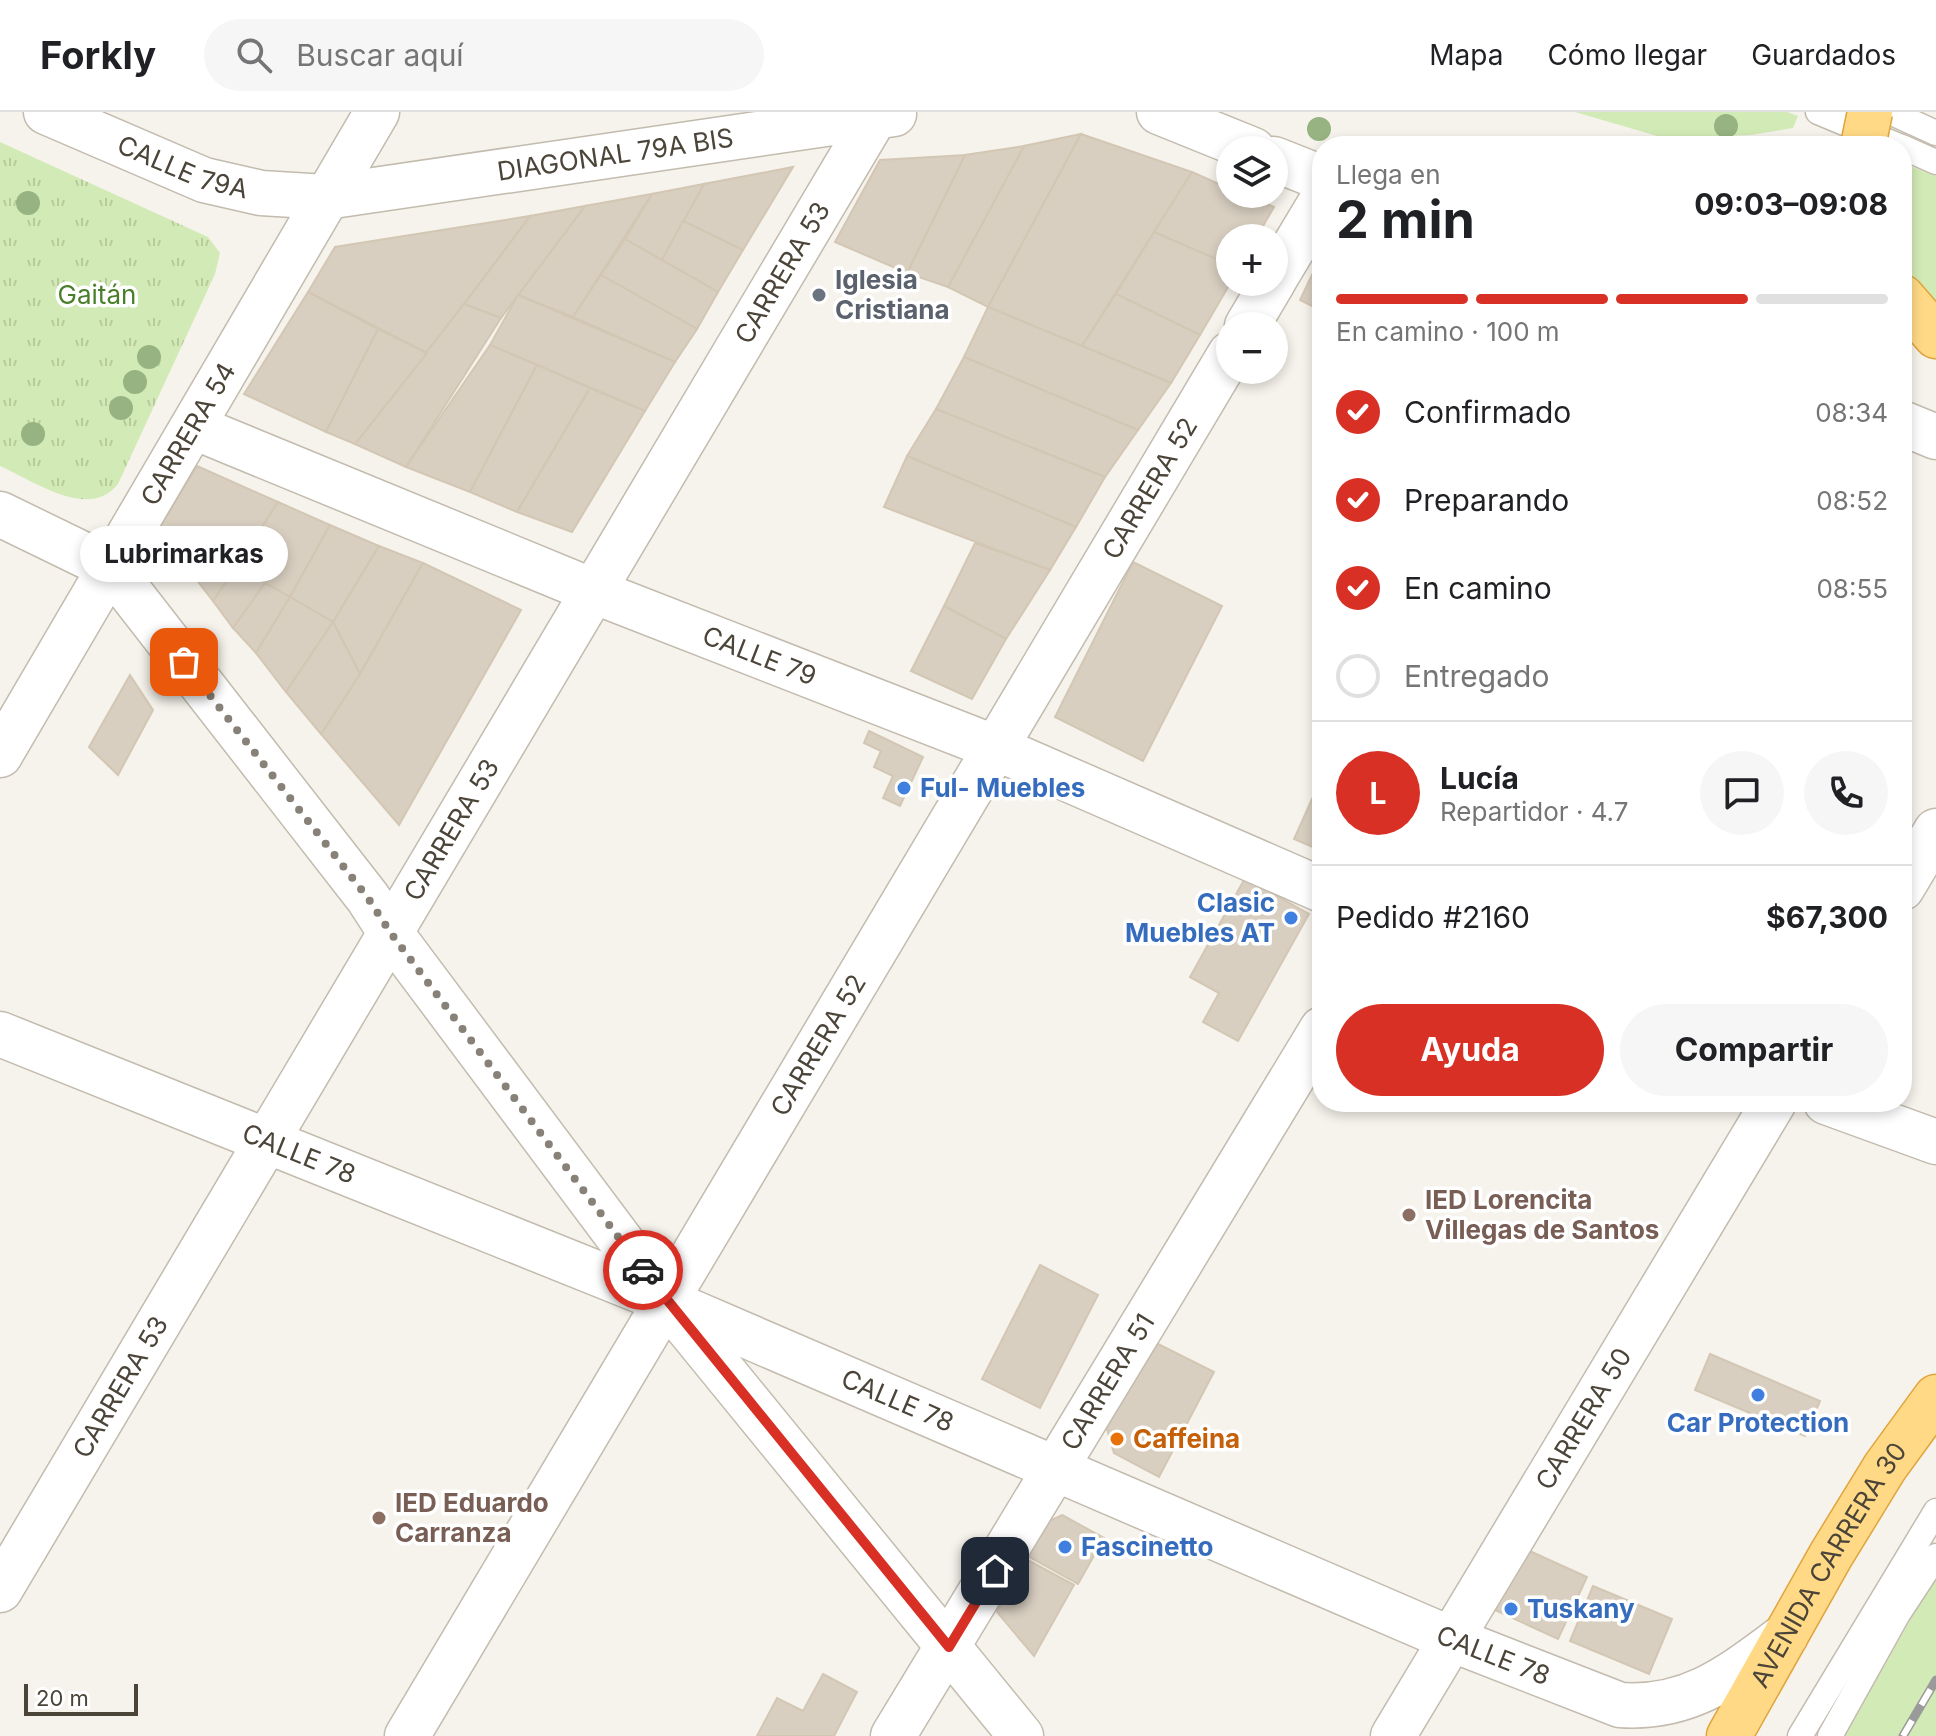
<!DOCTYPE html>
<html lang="es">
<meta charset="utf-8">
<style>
body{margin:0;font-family:Inter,sans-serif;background:#f6f6f6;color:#202124;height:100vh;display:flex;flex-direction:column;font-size:30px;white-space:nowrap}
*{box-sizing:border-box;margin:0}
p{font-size:26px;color:#757577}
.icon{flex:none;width:44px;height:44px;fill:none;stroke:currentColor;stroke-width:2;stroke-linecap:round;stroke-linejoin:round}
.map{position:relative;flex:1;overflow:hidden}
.details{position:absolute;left:1312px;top:24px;width:600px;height:976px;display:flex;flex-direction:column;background:#fff;border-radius:32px;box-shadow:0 4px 12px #0003}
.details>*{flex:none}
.buttons{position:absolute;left:1216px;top:24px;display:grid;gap:16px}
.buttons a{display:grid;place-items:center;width:72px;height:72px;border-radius:50%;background:#fff;box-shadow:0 4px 12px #0003;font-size:40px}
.scale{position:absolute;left:24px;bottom:20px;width:114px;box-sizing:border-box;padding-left:8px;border:4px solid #4b4439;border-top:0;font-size:22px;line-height:28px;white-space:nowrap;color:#4b4439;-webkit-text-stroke:6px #fff;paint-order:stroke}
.pin{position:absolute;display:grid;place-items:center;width:68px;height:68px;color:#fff;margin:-34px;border-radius:16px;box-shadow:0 4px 12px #0006}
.courier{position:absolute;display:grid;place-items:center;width:80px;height:80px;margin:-40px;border:6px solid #d93025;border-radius:50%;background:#fff;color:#222;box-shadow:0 2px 10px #0007}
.bubble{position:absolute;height:56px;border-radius:28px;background:#fff;box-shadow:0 4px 12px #0003;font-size:26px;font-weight:700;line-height:56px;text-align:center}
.summary em{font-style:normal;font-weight:700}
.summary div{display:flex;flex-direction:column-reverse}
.summary{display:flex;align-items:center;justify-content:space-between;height:136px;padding:0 24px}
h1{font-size:52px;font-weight:700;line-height:60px}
.bar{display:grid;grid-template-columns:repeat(4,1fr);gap:12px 8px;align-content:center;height:96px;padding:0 24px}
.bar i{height:10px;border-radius:6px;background:#e0e0e0}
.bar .active{background:#d93025}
.bar p{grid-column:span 4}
.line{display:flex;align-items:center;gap:20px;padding:0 24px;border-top:2px solid #e0e0e0}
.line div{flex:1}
.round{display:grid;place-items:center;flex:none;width:84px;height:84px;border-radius:42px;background:#f6f6f6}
ol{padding:0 24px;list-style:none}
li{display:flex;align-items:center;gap:24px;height:88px}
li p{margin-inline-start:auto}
li .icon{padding:8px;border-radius:50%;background:#d93025;color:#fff;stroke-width:4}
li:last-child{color:#757577}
li i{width:44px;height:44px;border:4px solid #e0e0e0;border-radius:50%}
.cta{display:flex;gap:16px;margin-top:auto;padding:16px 24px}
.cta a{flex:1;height:92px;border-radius:48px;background:#d93025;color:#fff;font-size:32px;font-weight:700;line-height:92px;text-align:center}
.cta a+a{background:#f6f6f6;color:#202124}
header{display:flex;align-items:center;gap:48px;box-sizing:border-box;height:112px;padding:0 40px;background:#fff;border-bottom:2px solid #e0e0e0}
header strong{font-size:38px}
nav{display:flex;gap:44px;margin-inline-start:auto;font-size:28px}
.search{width:560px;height:72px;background:#f6f6f6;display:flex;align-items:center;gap:20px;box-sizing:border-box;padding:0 28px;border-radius:44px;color:#757577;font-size:30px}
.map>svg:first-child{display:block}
.grass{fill:#d2eab5}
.park{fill:url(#park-tufts)}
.building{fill:#d8cfc1;stroke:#d3c7b4;stroke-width:2}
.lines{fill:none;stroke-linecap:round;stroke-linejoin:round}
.service-casing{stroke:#c2bbae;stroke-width:27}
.minor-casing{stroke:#c2bbae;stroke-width:47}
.tertiary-casing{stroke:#c2bbae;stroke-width:47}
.trunk-casing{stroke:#e0a43c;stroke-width:47}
.service{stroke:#fff;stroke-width:24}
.minor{stroke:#fff;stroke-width:44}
.tertiary{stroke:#fff;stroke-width:44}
.trunk{stroke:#ffd985;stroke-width:44}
.rail-casing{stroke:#9a9a9a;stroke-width:9}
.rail{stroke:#fff;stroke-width:6;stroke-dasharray:18;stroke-linecap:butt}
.trunk-bridge-casing{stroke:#e0a43c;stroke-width:47;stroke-linecap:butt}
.trunk-bridge{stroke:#ffd985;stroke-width:44}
.tree{fill:#97b381}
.done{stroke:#878178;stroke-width:8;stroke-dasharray:0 14.4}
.route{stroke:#d93025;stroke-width:10}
.worship-dot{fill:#6b7280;stroke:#fff;stroke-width:3}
.shop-dot{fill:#3f7fe0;stroke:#fff;stroke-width:3}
.education-dot{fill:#8d6e63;stroke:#fff;stroke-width:3}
.food-dot{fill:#e8710a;stroke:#fff;stroke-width:3}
.labels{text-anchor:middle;stroke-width:7;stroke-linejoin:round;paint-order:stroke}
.street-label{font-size:26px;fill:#4b4439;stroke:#fff}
.worship-label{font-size:26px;font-weight:bold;fill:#5b616d;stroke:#fff;text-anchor:start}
.park-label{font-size:26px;fill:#4a7f2a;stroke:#fff}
.shop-label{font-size:26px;font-weight:bold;fill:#366cbe;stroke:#fff;text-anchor:start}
.education-label{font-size:26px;font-weight:bold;fill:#785e54;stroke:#fff;text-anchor:start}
.food-label{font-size:26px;font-weight:bold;fill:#c56008;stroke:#fff;text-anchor:start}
</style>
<header>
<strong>Forkly</strong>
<div class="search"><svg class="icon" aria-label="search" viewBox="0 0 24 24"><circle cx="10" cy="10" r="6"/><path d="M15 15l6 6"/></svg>Buscar aquí</div>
<nav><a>Mapa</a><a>Cómo llegar</a><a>Guardados</a></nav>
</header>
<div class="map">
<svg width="1936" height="1624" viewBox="0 0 1936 1624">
<defs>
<pattern id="park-tufts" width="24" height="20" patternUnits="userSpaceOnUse" patternTransform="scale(2)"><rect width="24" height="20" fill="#d2eab5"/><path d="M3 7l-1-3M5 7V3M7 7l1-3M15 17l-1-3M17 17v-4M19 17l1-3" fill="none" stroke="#b6ca9c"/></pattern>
</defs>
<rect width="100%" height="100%" fill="#f6f3ec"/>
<g class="grass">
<path d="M1575,0H1787L1798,4L1793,16L1751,23L1664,26Z"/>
<path d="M1902,51L1936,64V197L1919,179L1902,155Z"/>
<path d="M1936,1462V1624H1845Z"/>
</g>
<path class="park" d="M0,30L208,125L220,141L215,162L118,372C89,409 34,369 0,354Z"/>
<g class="building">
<path d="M1081,22L988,195L948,175L1024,34Z"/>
<path d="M1081,22L1192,60L1082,234L988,195Z"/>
<path d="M1024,34L948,175L907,161L965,43Z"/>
<path d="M965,43L907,161L835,130L880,48Z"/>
<path d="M793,55L743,138L683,109L704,72Z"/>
<path d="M1192,60L1230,77V82H1243L1274,95L1256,126H1230V153L1154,120Z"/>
<path d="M704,72L662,148L625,127L652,82Z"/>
<path d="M652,82L573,205L518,183L585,94Z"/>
<path d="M585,94L501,206L464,192L530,104Z"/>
<path d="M530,104L427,241L308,180L335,135Z"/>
<path d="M683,109L743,138L718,180L662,148Z"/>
<path d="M1154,120L1230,153L1231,170L1200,223L1116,182Z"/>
<path d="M625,127L718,180L697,217L601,163Z"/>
<path d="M1322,142V199L1300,188Z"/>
<path d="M601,163L697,217L675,250L573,205Z"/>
<path d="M308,180L378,217L326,320L244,282Z"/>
<path d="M1116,182L1200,223L1171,271L1082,234Z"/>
<path d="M518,183L675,250L645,299L490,233Z"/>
<path d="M464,192L501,206L406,355L355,332Z"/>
<path d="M988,195L1082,234L1171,271L1138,318L964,245Z"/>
<path d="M378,217L427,241L355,332L326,320Z"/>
<path d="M490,233L537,253L470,380L406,355Z"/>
<path d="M964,245L1138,318L1105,365L936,297Z"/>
<path d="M537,253L590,276L517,400L470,380Z"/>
<path d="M590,276L645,299L572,420L517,400Z"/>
<path d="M936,297L1105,365L1076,415L907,344Z"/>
<path d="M907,344L1076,415L1050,458L884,395Z"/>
<path d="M197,354L278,390L213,489L158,418Z"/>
<path d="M278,390L330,413L290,485L237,455Z"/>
<path d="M330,413L379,434L333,510L290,485Z"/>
<path d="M975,431L1050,458L1006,527L944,494Z"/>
<path d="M379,434L423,451L360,562L333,510Z"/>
<path d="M1133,450L1222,494L1143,649L1055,605Z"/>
<path d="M423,451L521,498L399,713L321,622L360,562Z"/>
<path d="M237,455L265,471L233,516L213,489Z"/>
<path d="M265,471L290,485L256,541L233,516Z"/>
<path d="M290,485L333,510L286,580L256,541Z"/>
<path d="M944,494L1006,527L972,587L911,559Z"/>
<path d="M333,510L360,562L321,622L286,580Z"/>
<path d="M130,563L153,598L118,663L89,635Z"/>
<path d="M869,619L923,645L900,694L883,686L893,664L874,655L881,639L864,631Z"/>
<path d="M1322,665V739L1294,727Z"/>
<path d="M1245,766L1309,802L1238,929L1203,910L1219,881L1190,865Z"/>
<path d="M1040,1153L1098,1183L1040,1296L982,1267Z"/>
<path d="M1148,1227L1214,1260L1159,1365L1114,1341L1105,1310Z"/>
<path d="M1710,1242L1820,1289L1805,1324L1695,1278Z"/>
<path d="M1062,1403L1104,1426L1078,1472L1026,1443L1043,1412Z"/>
<path d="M1523,1436L1587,1465L1558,1527L1495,1498Z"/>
<path d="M1026,1447L1074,1473L1034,1544L997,1500Z"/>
<path d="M1593,1474L1672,1507L1649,1562L1570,1529Z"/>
<path d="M823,1562L857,1580L834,1624H757L777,1586L803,1599Z"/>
</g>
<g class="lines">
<g class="service-casing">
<g id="service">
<path d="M1818,0L1899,34"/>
<path d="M1890,0L1936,21"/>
<path d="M1902,35L1936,50"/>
<path d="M1800,1624L1936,1399"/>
<path d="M1830,1624L1898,1502L1936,1444"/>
</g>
</g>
<g class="minor-casing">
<g id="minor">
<path id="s1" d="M46,0L204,68L261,81L326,85L894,2"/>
<path d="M1159,0L1253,38"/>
<path d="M1274,47L1322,66"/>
<path d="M1274,168L1322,88"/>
<path d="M1247,214L1273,170"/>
<path d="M1902,311L1936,325"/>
<path id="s2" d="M194,315L593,479L996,636L1322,778"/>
<path id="s3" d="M0,643L377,0"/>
<path d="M1902,776L1936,719"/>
<path d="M1826,990L1936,1030"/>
<path id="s4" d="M666,1189L1451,1527L1620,1593C1691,1598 1733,1562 1786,1523"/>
<path id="s5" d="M0,1478L878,0"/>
<path id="s6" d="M407,1624L1230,242"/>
<path id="s7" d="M893,1624L1322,917"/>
<path id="s8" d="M1393,1624L1774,990"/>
</g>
</g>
<g class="tertiary-casing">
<g id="tertiary">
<path d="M0,402L111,456L368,786L390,820L666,1189L1021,1624"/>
<path id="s9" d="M0,922L666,1189"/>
</g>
</g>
<g class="trunk-casing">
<g id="trunk">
<path d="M1902,185L1936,224"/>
<path id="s10" d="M1729,1624L1831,1443L1885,1355L1936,1285"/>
</g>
</g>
<use href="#service" class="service"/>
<use href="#minor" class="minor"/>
<use href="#tertiary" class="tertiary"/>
<use href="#trunk" class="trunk"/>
<g class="rail-casing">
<path id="rail" d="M1903,1624L1936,1568"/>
</g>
<use href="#rail" class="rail"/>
<g class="trunk-bridge-casing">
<path id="trunk-bridge" d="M1863,34L1870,0"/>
</g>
<use href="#trunk-bridge" class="trunk-bridge"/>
</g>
<g class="tree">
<circle cx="1726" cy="14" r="12"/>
<circle cx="1319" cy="17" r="12"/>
<circle cx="28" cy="91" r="12"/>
<circle cx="149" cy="245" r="12"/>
<circle cx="135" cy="270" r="12"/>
<circle cx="121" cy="296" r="12"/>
<circle cx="33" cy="322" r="12"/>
</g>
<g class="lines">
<path class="done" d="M184,550L368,786L390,820L643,1158"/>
<path class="route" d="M643,1158L949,1535L995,1459"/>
</g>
<circle class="worship-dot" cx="819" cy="183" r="8"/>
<g class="shop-dot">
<circle cx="904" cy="676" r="8"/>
<circle cx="1291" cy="806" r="8"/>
<circle cx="1758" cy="1283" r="8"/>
<circle cx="1065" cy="1435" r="8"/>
<circle cx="1511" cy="1497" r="8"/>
</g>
<g class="education-dot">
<circle cx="1409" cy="1103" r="8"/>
<circle cx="379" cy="1406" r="8"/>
</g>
<circle class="food-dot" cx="1117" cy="1327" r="8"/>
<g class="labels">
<g class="street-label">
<text dy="9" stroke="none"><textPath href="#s1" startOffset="588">DIAGONAL 79A BIS</textPath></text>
<text dy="9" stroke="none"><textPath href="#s1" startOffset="148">CALLE 79A</textPath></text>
<text dy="9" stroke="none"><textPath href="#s5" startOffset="1532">CARRERA 53</textPath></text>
<text dy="9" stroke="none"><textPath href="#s3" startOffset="372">CARRERA 54</textPath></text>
<text dy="9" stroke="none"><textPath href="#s6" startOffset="1452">CARRERA 52</textPath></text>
<text dy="9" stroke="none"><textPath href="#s2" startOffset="610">CALLE 79</textPath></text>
<text dy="9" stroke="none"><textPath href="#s5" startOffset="884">CARRERA 53</textPath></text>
<text dy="9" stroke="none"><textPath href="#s6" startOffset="804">CARRERA 52</textPath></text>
<text dy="9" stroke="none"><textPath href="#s9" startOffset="322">CALLE 78</textPath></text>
<text dy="9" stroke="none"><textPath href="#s7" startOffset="414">CARRERA 51</textPath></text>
<text dy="9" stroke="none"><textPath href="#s5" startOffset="236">CARRERA 53</textPath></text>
<text dy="9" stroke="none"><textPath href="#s4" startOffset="252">CALLE 78</textPath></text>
<text dy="9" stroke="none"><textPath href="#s8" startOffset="370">CARRERA 50</textPath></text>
<text dy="9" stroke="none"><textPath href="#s10" startOffset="198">AVENIDA CARRERA 30</textPath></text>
<text dy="9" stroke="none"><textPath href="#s4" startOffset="900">CALLE 78</textPath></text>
</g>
<g class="worship-label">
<text x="835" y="177">Iglesia<tspan x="835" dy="30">Cristiana</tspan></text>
</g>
<g class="park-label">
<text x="97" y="192">Gaitán</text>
</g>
<g class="shop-label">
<text x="920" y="685">Ful- Muebles</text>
<text x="1275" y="800" text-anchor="end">Clasic<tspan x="1275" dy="30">Muebles AT</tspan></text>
<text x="1758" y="1320" text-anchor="middle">Car Protection</text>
<text x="1081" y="1444">Fascinetto</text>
<text x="1527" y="1506">Tuskany</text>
</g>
<g class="education-label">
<text x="1425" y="1097">IED Lorencita<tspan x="1425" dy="30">Villegas de Santos</tspan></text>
<text x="395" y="1400">IED Eduardo<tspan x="395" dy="30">Carranza</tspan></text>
</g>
<g class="food-label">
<text x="1133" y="1336">Caffeina</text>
</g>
</g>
</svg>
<div class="buttons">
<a><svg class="icon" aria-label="layers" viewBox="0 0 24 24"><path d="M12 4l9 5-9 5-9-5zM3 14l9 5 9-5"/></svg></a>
<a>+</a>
<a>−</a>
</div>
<div class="scale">20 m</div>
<div class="pin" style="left:184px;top:550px;background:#ea580c"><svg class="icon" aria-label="bag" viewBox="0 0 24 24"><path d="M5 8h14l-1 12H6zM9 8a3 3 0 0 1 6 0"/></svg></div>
<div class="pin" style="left:995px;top:1459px;background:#1f2937"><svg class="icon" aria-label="home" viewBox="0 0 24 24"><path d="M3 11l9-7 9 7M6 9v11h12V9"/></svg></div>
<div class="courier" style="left:643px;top:1158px"><svg class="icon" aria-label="car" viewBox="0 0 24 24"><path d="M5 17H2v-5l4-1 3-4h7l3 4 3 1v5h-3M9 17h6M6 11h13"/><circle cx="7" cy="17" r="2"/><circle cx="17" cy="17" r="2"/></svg></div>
<div class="bubble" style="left:80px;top:414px;width:208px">Lubrimarkas</div>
<section class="details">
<div class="summary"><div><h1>2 min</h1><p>Llega en</p></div><em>09:03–09:08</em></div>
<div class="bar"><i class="active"></i><i class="active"></i><i class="active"></i><i></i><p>En camino · 100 m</p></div>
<ol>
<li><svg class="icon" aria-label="check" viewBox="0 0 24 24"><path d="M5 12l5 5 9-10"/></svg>Confirmado<p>08:34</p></li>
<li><svg class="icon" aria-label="check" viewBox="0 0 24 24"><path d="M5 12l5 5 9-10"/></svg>Preparando<p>08:52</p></li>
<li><svg class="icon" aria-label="check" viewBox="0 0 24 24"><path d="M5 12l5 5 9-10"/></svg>En camino<p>08:55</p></li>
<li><i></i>Entregado</li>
</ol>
<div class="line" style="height:144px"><b class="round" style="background:#d93025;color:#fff">L</b><div><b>Lucía</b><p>Repartidor · 4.7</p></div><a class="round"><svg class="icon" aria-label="chat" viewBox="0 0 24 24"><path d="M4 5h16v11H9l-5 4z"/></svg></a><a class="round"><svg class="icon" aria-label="phone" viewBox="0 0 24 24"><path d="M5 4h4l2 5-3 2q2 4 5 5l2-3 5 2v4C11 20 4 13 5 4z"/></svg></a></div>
<div class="line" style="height:104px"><div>Pedido #2160</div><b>$67,300</b></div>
<div class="cta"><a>Ayuda</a><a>Compartir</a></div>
</section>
</div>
